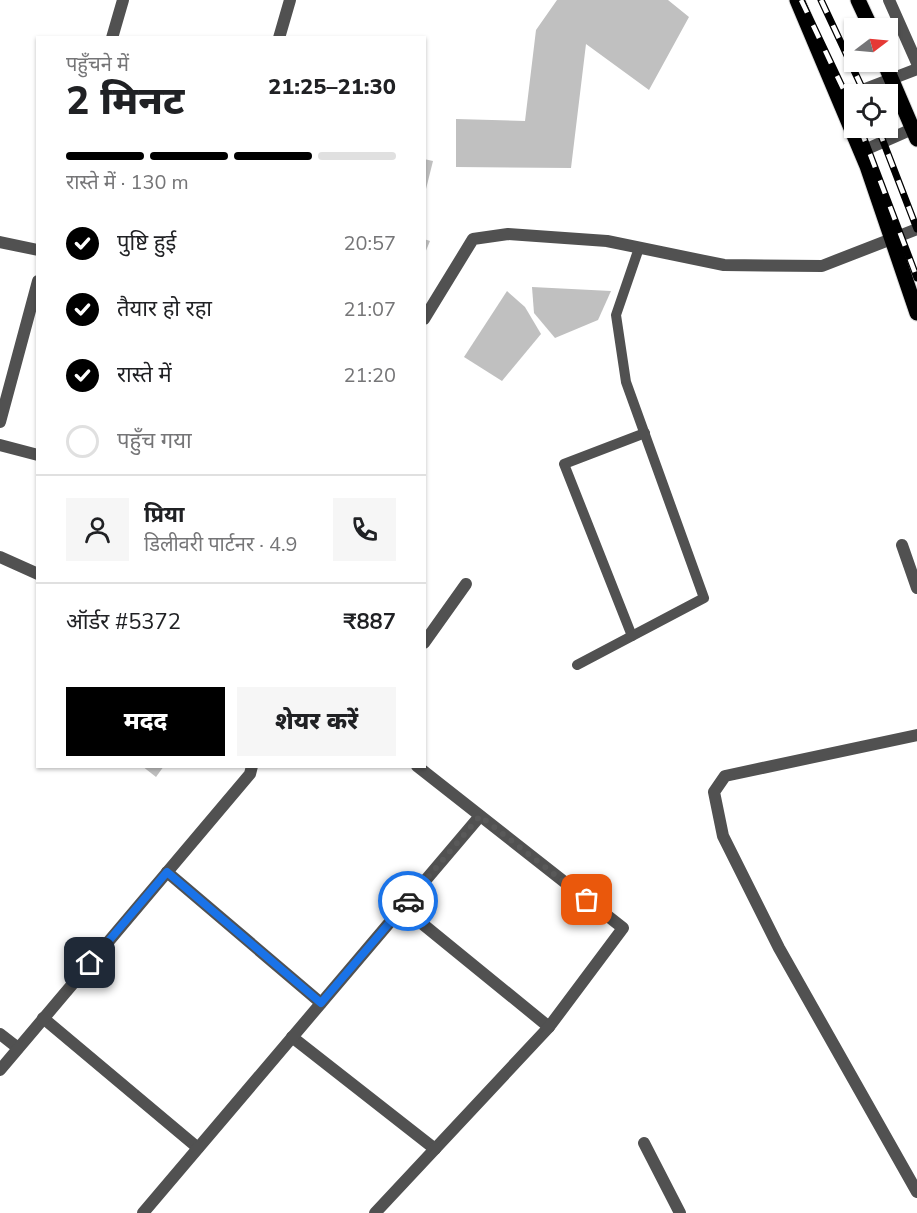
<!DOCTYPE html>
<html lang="hi">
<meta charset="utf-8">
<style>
body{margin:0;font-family:"Nunito Sans","Noto Sans Devanagari",sans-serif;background:#f6f6f6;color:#202124;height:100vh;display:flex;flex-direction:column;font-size:22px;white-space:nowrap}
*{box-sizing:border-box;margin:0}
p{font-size:20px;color:#757577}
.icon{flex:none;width:33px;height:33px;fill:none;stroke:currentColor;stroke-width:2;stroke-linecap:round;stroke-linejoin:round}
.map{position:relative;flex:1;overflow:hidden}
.side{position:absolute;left:36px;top:36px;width:390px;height:732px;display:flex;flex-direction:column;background:#fff;border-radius:0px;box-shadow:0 2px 4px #0004}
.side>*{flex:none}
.needle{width:39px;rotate:74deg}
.tools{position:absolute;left:844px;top:18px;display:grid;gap:12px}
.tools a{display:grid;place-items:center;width:54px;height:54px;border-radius:0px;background:#fff;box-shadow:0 2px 4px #0004;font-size:30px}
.pin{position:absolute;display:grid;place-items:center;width:51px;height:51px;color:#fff;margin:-26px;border-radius:12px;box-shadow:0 3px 9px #0006}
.courier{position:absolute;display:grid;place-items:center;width:60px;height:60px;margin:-30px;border:4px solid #1a73e8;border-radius:50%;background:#fff;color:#222;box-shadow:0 2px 8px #0007}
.summary em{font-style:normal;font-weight:800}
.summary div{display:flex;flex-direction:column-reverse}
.summary{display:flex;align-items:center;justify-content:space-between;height:102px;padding:0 30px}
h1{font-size:39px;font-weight:800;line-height:45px}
.bar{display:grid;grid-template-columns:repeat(4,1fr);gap:9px 6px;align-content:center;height:72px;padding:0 30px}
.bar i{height:8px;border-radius:4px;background:#e0e0e0}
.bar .on{background:#000}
.bar p{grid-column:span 4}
.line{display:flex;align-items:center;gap:15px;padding:0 30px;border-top:2px solid #e0e0e0}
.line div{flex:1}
.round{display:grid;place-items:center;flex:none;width:63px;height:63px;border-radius:0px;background:#f6f6f6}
ol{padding:0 30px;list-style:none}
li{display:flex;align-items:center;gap:18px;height:66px}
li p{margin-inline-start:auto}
li .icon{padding:6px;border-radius:50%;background:#000;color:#fff;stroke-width:4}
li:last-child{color:#757577}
li i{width:33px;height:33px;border:3px solid #e0e0e0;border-radius:50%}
.primary-button{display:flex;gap:12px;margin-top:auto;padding:12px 30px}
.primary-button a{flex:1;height:69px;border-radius:0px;background:#000;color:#fff;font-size:24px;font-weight:800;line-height:69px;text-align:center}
.primary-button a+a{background:#f6f6f6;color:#202124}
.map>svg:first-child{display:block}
.building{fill:#c0c0c0}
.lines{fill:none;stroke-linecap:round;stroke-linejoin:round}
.primary-casing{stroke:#dbdbdb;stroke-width:17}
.service{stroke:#515151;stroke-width:10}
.minor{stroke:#515151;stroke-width:12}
.tertiary{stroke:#515151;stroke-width:12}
.primary{stroke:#000;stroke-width:15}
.rail-casing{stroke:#000;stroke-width:7}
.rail{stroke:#fff;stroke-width:4.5;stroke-dasharray:14;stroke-linecap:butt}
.done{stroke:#595959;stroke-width:6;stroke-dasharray:0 10.8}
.route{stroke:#1a73e8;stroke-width:8}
</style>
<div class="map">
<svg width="917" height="1213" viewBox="0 0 917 1213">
<rect width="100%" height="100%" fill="#fff"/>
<g class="building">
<path d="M557,0H668L689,17L649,90L586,44L571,168L456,167V119L525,121L536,30Z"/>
<path d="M424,159L433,161L425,193H424Z"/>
<path d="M424,239L430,241L425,253H424Z"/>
<path d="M532,287L611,291L598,320L555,338L534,313Z"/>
<path d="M507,291L525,307L541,334L502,381L464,357Z"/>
<path d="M142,766H164L156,777Z"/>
</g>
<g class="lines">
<g class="primary-casing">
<g id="primary">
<path d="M797,0L867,166L917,313"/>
<path d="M858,0L871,28"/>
<path d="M884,62L917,139"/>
</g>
</g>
<g class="service">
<path d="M632,636L564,464L645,433"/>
<path d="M577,665L704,598L626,382L616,315L639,248"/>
</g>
<g class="minor">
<path d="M889,0L917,63"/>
<path d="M112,38L123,0"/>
<path d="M279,38L290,0"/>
<path d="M0,242L38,250"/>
<path d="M424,319L473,239L508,234L607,241L724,265L822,266L917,229"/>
<path d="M0,422L38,281"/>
<path d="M0,445L38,455"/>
<path d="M902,545L917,588"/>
<path d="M0,557L38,574"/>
<path d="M424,643L466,584"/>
<path d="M917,735L725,776L714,792L723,836L779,948L917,1192"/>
<path d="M167,872L321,1003"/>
<path d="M403,908L549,1027"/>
<path d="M43,1018L198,1148"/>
<path d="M0,1034L18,1048"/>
<path d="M292,1037L435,1149"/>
<path d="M0,1070L250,774L252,766"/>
<path d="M644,1143L680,1213"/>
<path d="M143,1213L480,816"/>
<path d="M375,1213L549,1027L623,928L417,766"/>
</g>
<g class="tertiary">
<path d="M839,99L917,69"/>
<path d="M860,152L917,127"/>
</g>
<use href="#primary" class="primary"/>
<g class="rail-casing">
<g id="rail">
<path d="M801,0L855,114"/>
<path d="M821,0L865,94"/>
<path d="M860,128L917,278"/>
<path d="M878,128L917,229"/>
</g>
</g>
<use href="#rail" class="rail"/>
</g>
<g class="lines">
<path class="done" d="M408,901L480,816L587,900"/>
<path class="route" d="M90,963L167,872L321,1003L408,901"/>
</g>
</svg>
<div class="tools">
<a><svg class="needle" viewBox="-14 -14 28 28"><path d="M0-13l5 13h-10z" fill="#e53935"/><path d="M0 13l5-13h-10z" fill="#757577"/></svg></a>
<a><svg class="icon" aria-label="locate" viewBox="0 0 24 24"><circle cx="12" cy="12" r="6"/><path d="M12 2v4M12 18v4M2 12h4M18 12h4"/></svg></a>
</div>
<div class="pin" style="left:587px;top:900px;background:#ea580c"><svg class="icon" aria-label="bag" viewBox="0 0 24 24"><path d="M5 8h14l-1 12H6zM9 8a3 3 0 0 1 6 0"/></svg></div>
<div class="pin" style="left:90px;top:963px;background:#1f2937"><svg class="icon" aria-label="home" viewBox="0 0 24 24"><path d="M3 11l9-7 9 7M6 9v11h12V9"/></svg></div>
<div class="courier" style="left:408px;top:901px"><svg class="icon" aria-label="car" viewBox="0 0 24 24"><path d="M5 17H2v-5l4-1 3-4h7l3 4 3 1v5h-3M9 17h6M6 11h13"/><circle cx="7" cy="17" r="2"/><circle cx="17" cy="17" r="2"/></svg></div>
<section class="side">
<div class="summary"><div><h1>2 मिनट</h1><p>पहुँचने में</p></div><em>21:25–21:30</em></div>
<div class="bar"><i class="on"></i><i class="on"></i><i class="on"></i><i></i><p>रास्ते में · 130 m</p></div>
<ol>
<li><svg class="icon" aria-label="check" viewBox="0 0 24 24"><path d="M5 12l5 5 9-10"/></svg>पुष्टि हुई<p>20:57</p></li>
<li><svg class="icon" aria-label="check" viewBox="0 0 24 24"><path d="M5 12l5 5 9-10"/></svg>तैयार हो रहा<p>21:07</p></li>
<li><svg class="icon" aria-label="check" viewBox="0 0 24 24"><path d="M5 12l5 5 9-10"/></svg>रास्ते में<p>21:20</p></li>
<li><i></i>पहुँच गया</li>
</ol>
<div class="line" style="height:108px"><a class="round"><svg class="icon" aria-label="person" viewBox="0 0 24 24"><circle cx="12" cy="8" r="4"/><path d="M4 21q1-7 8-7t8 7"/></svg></a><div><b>प्रिया</b><p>डिलीवरी पार्टनर · 4.9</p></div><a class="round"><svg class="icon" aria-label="phone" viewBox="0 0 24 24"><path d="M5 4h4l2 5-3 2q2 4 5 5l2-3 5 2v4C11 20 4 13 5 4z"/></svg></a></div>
<div class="line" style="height:78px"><div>ऑर्डर #5372</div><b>₹887</b></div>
<div class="primary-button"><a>मदद</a><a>शेयर करें</a></div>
</section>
</div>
